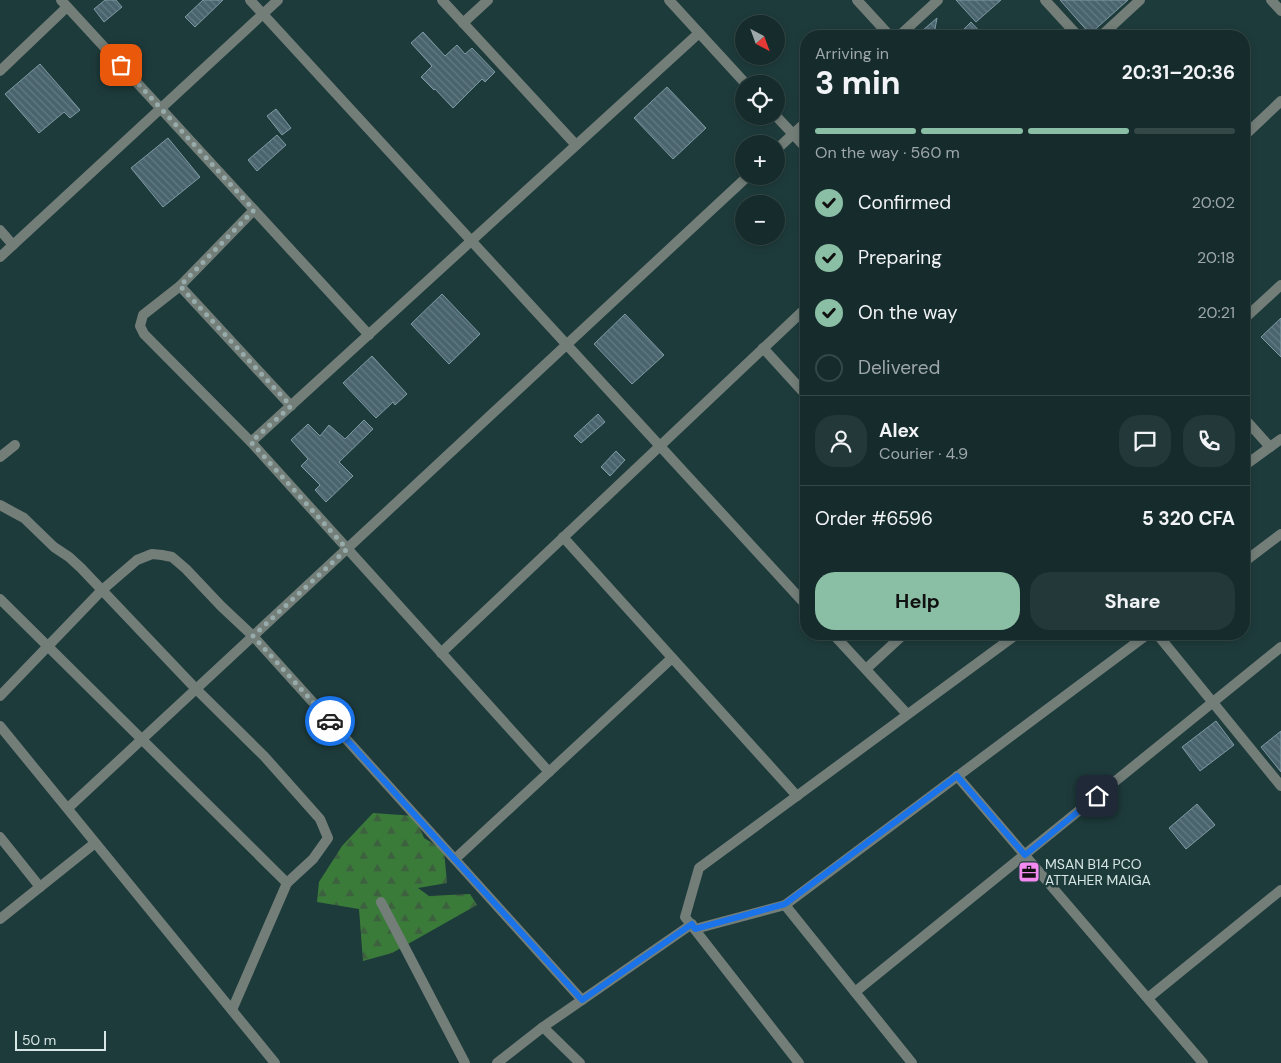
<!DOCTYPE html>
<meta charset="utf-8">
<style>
body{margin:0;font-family:"DM Sans",sans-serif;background:#233838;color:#f1f3f6;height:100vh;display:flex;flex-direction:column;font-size:19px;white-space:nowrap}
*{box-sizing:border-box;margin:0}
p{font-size:16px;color:#9ea7a9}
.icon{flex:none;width:28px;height:28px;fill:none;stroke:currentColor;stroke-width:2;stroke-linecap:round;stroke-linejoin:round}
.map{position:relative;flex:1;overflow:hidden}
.drawer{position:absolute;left:800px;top:30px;width:450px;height:610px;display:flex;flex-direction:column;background:#162c2c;border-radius:20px;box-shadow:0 2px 8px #0003,0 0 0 1px #354848}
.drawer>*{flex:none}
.needle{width:32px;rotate:139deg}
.tools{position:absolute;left:735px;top:15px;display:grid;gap:10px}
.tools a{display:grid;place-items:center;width:50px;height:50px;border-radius:50%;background:#162c2c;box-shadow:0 2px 8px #0003,0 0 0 1px #354848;font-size:25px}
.scale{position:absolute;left:15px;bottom:12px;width:91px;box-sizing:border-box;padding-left:5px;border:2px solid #d7e7e6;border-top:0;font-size:14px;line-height:18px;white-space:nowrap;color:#d7e7e6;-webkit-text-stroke:4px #1e3b3b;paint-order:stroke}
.pin{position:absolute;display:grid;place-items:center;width:42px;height:42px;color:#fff;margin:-21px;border-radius:10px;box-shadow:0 2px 8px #0006}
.courier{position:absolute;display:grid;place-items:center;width:50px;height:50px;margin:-25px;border:4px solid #1a73e8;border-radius:50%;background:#fff;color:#222;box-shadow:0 1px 6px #0007}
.head em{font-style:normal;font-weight:700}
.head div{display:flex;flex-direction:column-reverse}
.head{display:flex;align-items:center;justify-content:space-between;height:85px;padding:0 15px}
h1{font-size:32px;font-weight:700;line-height:38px}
.bar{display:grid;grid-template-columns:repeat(4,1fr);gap:8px 5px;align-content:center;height:60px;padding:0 15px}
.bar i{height:6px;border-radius:4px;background:#354848}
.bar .selected{background:#8abfa5}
.bar p{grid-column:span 4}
.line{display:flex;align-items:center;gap:12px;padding:0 15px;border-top:1px solid #354848}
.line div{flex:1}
.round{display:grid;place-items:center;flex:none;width:52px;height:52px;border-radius:20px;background:#233838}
ol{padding:0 15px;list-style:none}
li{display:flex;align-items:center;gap:15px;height:55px}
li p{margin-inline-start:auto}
li .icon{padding:5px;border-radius:50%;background:#8abfa5;color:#111;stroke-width:4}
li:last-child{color:#9ea7a9}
li i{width:28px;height:28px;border:2px solid #354848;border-radius:50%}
.button{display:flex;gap:10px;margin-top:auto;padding:10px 15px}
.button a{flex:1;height:58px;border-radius:20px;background:#8abfa5;color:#111;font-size:20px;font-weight:700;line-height:58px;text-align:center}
.button a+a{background:#233838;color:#f1f3f6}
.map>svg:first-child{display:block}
.forest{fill:url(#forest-firs)}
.building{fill:url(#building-back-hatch);stroke:#7e9aa4}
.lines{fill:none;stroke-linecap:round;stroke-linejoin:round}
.minor{stroke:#737e79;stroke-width:10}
.done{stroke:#96abaa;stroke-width:5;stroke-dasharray:0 9}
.route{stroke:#1a73e8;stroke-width:6}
.labels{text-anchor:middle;stroke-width:5;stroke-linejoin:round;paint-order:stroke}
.poi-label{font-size:14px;fill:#d7e7e6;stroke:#1e3b3b;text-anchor:start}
</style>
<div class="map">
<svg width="1281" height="1063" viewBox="0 0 1281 1063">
<defs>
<pattern id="forest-firs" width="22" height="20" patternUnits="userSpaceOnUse" patternTransform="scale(1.25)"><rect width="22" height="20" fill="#3a7b39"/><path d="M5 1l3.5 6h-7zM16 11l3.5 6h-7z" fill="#3d603f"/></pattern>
<pattern id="building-back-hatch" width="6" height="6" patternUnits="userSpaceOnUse" patternTransform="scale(1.25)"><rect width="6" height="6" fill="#4a646e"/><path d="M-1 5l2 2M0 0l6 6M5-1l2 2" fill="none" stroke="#637a83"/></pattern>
</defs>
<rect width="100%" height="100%" fill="#1e3b3b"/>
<path class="forest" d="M373,813L415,816L424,838L444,850L447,883L418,888L429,896L470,894L477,905L392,953L363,961L359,909L317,902L319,882L342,846Z"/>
<g class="building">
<path d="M105,0H116L122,7L104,22L94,9Z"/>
<path d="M203,0H223L195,27L185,17Z"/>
<path d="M956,0H1001L976,22Z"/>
<path d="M1060,0H1128L1090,34Z"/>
<path d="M937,18L935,29L951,35V36H916Z"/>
<path d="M971,22L984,36H969L963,30Z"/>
<path d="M423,32L445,56L457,45L465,54L472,48L495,72L485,82L482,79L453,108L435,89L434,90L421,77L432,66L411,43Z"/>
<path d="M40,64L80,110L70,118L64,112L39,133L5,94Z"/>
<path d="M667,87L706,128L673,159L634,118Z"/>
<path d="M276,109L291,128L282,135L267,116Z"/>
<path d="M277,135L286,145L257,171L248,160Z"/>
<path d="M168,138L200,177L163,207L131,168Z"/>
<path d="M442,294L480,334L449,364L411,324Z"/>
<path d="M625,314L664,355L632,384L594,344Z"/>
<path d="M1281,318V357L1261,337Z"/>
<path d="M372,356L407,394L395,405L393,402L376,418L343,383Z"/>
<path d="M598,414L605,422L581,443L574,436Z"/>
<path d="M364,420L373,429L339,462L353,476L326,502L315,490L320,485L301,466L308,459L291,440L308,424L320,436L329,425L345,439Z"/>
<path d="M616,451L625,460L610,476L601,467Z"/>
<path d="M1216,721L1234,745L1200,771L1182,747Z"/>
<path d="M1281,731V772L1261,747Z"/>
<path d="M1197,804L1215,825L1186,849L1169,828Z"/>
</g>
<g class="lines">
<g class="minor">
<path d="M61,0L369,335"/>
<path d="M250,0L806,605"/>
<path d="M442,0L576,145"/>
<path d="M669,0L746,84"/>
<path d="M857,0L890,36"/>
<path d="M1045,0L1078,36"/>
<path d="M1271,0L1281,11"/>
<path d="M463,23L488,0"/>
<path d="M899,36L938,0"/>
<path d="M1101,36L1140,0"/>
<path d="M0,71L67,7"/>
<path d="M776,116L806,148"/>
<path d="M1244,136L1281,101"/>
<path d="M776,150L806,122"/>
<path d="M254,210L180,286L143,315L140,326L144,334L251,442L549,772"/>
<path d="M0,230L13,245"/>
<path d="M0,257L278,0"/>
<path d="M180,286L291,406"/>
<path d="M1244,319L1281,285"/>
<path d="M763,348L806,395"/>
<path d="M1244,418L1270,447"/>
<path d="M251,442L699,33"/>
<path d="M0,457L15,445"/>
<path d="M1244,466L1281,439"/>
<path d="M0,505L24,518L54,547L69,557L81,568L196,689L264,756L320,819L328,838L313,859L287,883L232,1010"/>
<path d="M563,537L797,796"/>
<path d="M1244,562L1281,534"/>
<path d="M0,599L287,883"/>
<path d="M833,634L907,714"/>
<path d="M1157,634L1281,786"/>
<path d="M441,653L806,308"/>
<path d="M866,669L904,634"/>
<path d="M0,696L101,591L137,560L152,554L162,555L172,557L186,569L221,606L253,636L582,1000"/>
<path d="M0,726L275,1063"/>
<path d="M957,776L1203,1063"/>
<path d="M68,808L748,176"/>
<path d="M0,837L40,887"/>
<path d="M455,859L672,658"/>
<path d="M381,902L465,1063"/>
<path d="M785,905L912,1063"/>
<path d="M0,919L95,843"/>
<path d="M695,929L785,905L1148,634"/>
<path d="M855,992L1281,647"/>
<path d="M1148,998L1281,890"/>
<path d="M543,1027L580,1063"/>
<path d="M497,1063L543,1027L692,924"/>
<path d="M799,1063L685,917L699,868L1017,634"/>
</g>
</g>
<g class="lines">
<path class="done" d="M121,65L254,210L180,286L291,406L251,442L347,549L253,636L330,721"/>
<path class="route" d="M330,721L582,1000L692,924L695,929L785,904L957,776L1025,855L1097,796"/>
</g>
<defs>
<g id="office-square" transform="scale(1.125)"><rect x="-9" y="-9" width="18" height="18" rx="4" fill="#f38af1" stroke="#1e3b3b"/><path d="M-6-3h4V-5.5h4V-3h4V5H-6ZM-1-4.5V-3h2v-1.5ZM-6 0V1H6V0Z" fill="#111"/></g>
</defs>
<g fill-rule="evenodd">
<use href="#office-square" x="1029" y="872"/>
</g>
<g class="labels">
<g class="poi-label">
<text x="1045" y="869">MSAN B14 PCO<tspan x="1045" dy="16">ATTAHER MAIGA</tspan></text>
</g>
</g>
</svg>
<div class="tools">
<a><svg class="needle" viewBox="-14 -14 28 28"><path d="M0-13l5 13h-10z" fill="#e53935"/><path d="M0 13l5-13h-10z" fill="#9ea7a9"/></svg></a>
<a><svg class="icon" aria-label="locate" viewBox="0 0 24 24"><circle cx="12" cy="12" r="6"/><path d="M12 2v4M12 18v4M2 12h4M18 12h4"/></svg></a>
<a>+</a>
<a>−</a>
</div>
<div class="scale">50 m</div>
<div class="pin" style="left:121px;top:65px;background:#ea580c"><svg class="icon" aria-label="bag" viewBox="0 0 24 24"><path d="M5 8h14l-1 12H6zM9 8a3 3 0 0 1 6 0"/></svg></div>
<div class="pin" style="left:1097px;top:796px;background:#1f2937"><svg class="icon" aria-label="home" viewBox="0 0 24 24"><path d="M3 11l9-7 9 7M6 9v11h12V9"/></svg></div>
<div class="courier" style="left:330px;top:721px"><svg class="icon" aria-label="car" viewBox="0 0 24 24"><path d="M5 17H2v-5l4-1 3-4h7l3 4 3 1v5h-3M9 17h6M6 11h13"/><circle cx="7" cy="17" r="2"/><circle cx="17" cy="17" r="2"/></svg></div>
<section class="drawer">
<div class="head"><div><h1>3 min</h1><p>Arriving in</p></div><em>20:31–20:36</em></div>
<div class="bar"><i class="selected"></i><i class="selected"></i><i class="selected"></i><i></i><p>On the way · 560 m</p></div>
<ol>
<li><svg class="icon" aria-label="check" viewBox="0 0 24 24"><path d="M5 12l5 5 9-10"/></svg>Confirmed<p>20:02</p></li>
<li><svg class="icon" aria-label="check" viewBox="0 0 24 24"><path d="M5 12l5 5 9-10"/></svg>Preparing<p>20:18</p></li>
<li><svg class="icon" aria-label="check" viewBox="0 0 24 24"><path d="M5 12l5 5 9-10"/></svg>On the way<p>20:21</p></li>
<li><i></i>Delivered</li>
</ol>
<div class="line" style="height:90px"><a class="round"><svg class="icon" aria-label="person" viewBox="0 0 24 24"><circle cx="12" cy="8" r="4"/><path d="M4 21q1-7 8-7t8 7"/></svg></a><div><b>Alex</b><p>Courier · 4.9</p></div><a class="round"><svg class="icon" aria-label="chat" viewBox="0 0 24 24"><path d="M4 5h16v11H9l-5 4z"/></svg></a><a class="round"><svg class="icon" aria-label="phone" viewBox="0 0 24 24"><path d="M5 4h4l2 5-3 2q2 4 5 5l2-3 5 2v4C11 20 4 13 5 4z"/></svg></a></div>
<div class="line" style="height:65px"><div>Order #6596</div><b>5 320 CFA</b></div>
<div class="button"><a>Help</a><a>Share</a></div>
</section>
</div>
